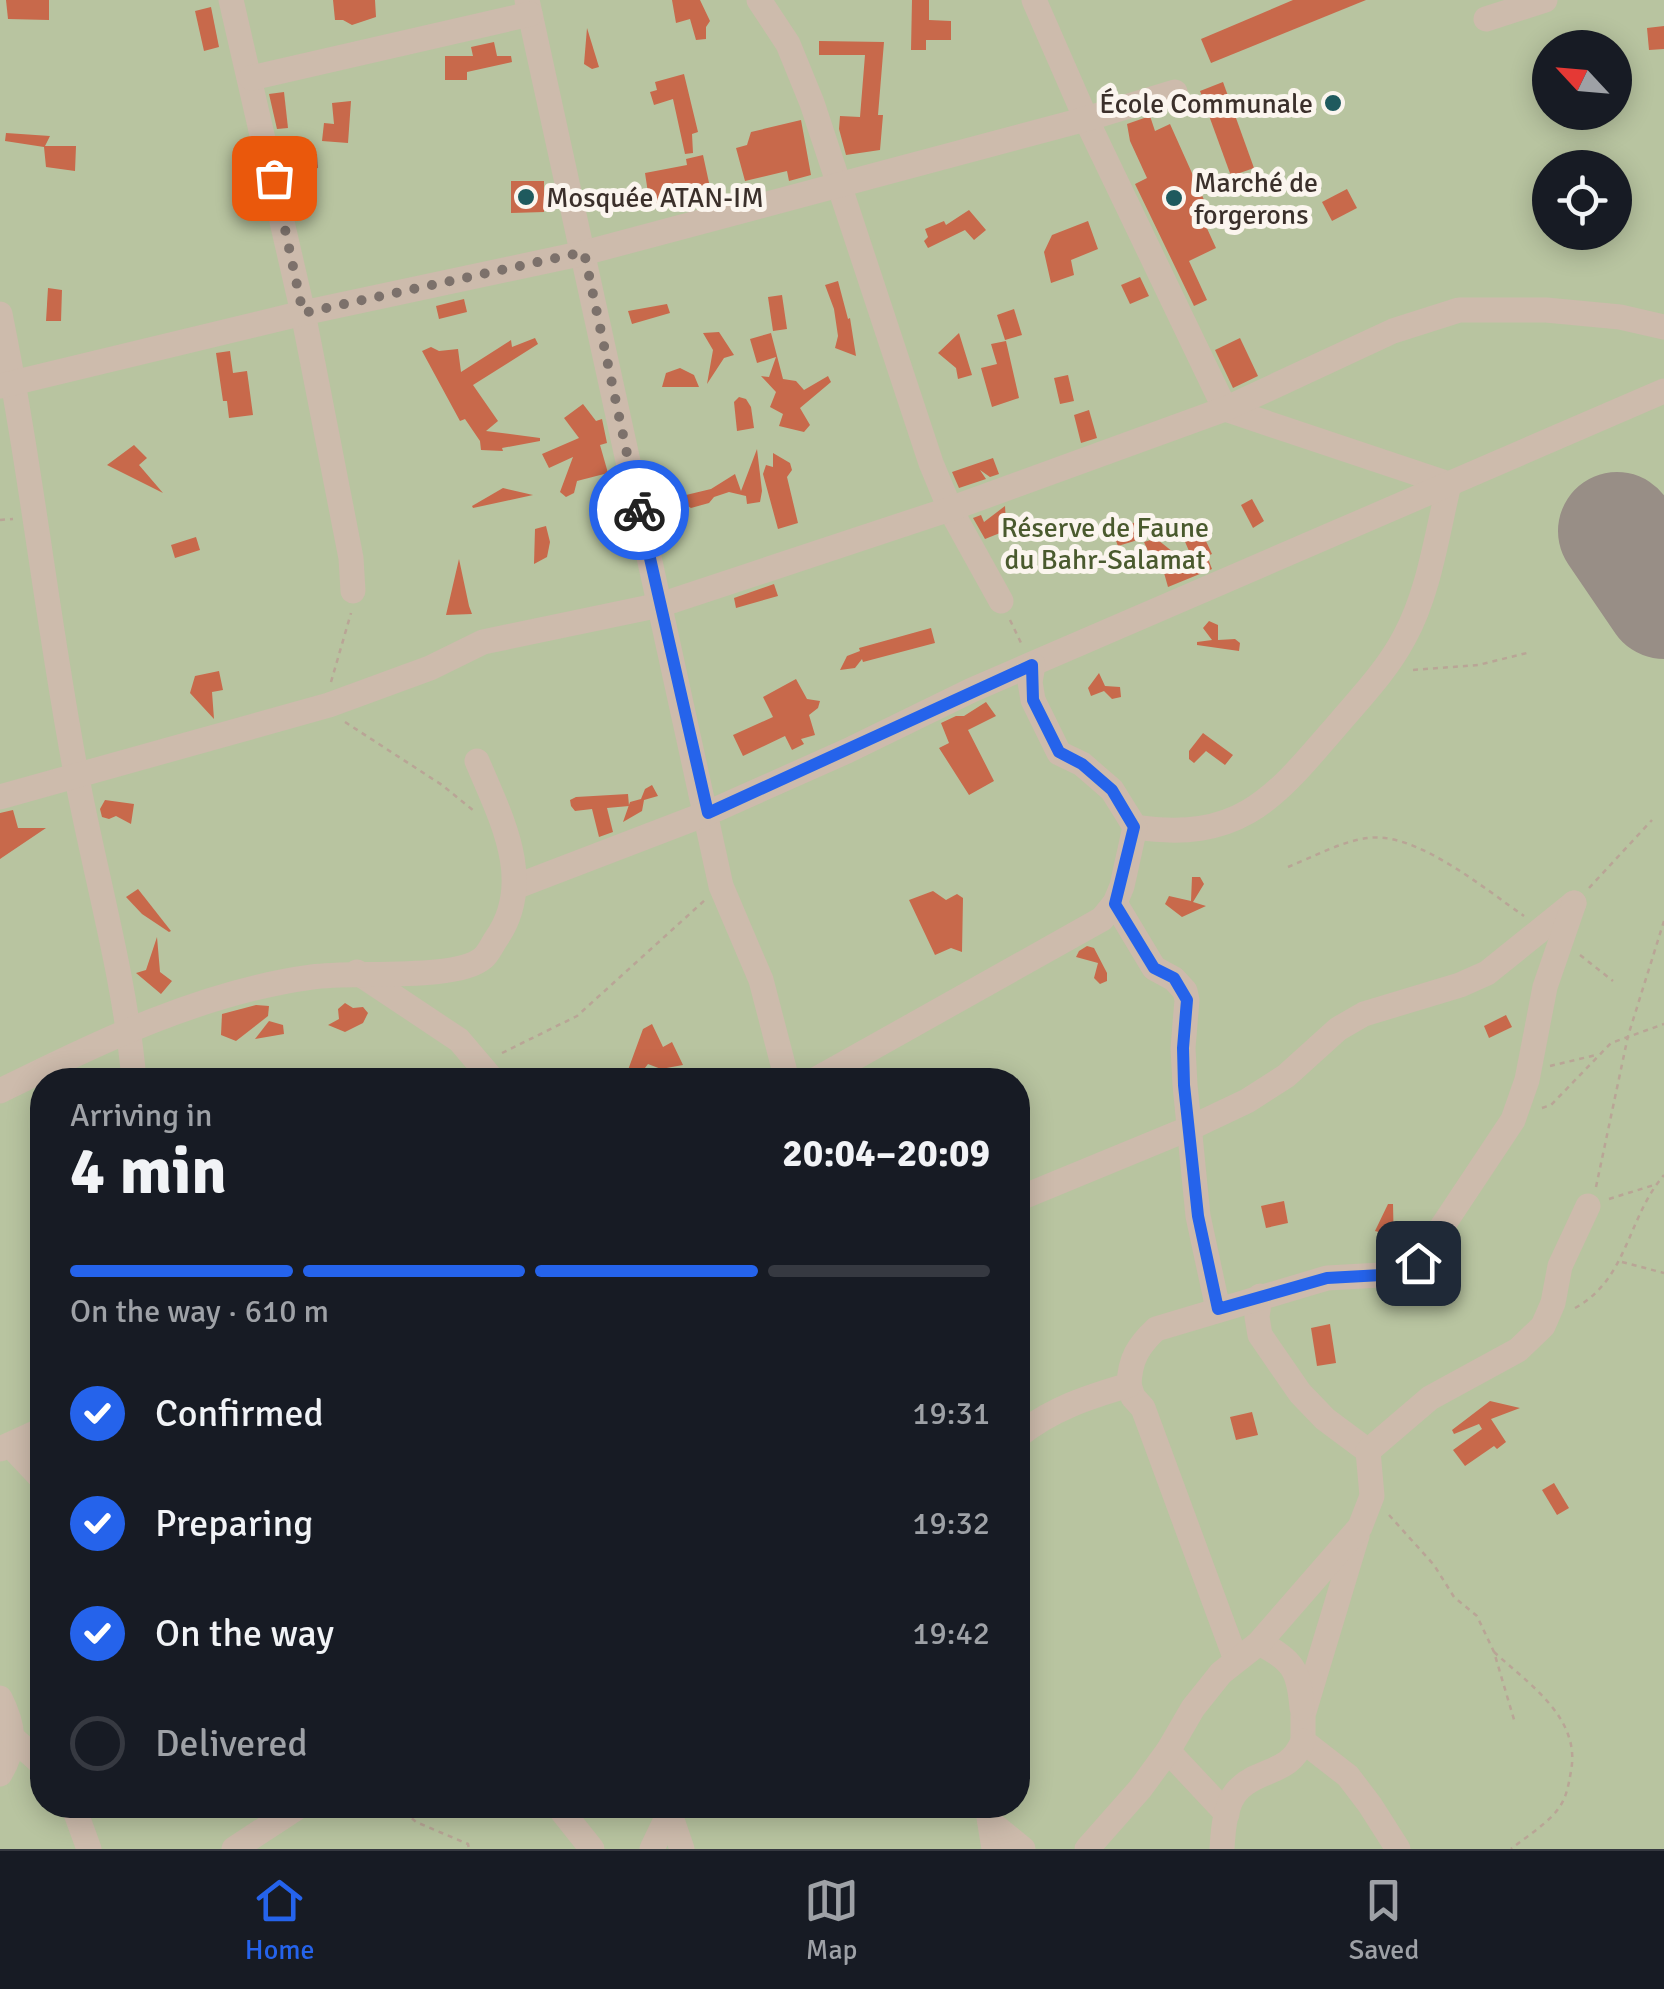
<!DOCTYPE html>
<meta charset="utf-8">
<style>
body{margin:0;font-family:Signika,sans-serif;background:#242831;color:#f1f3f6;height:100vh;display:flex;flex-direction:column;font-size:38px;white-space:nowrap}
*{box-sizing:border-box;margin:0}
p{font-size:32px;color:#9ea1a6}
.icon{flex:none;width:55px;height:55px;fill:none;stroke:currentColor;stroke-width:2;stroke-linecap:round;stroke-linejoin:round}
.map{position:relative;flex:1;overflow:hidden}
.details{position:absolute;left:30px;top:1068px;width:1000px;height:750px;display:flex;flex-direction:column;background:#171b24;border-radius:40px;box-shadow:0 5px 25px #0003}
.details>*{flex:none}
.needle{width:65px;rotate:296deg}
.buttons{position:absolute;left:1532px;top:30px;display:grid;gap:20px}
.buttons a{display:grid;place-items:center;width:100px;height:100px;border-radius:50%;background:#171b24;box-shadow:0 5px 25px #0003;font-size:50px}
.pin{position:absolute;display:grid;place-items:center;width:85px;height:85px;color:#fff;margin:-42px;border-radius:20px;box-shadow:0 5px 15px #0006}
.courier{position:absolute;display:grid;place-items:center;width:100px;height:100px;margin:-50px;border:8px solid #2563eb;border-radius:50%;background:#fff;color:#222;box-shadow:0 2px 12px #0007}
.headline em{font-style:normal;font-weight:700}
.headline div{display:flex;flex-direction:column-reverse}
.headline{display:flex;align-items:center;justify-content:space-between;height:170px;padding:0 40px}
h1{font-size:65px;font-weight:700;line-height:75px}
.bar{display:grid;grid-template-columns:repeat(4,1fr);gap:15px 10px;align-content:center;height:120px;padding:0 40px}
.bar i{height:12px;border-radius:8px;background:#363941}
.bar .selected{background:#2563eb}
.bar p{grid-column:span 4}
ol{padding:0 40px;list-style:none}
li{display:flex;align-items:center;gap:30px;height:110px}
li p{margin-inline-start:auto}
li .icon{padding:10px;border-radius:50%;background:#2563eb;color:#fff;stroke-width:4}
li:last-child{color:#9ea1a6}
li i{width:55px;height:55px;border:5px solid #363941;border-radius:50%}
.dock{display:flex;justify-content:space-around;align-items:center;height:140px;border-top:2px solid #363941;background:#171b24;font-size:28px;color:#9ea1a6}
.dock a{display:grid;justify-items:center;gap:5px}
.dock .selected{color:#2563eb}
.map>svg:first-child{display:block}
.green{fill:#b8c4a0;fill-rule:evenodd}
.lines{fill:none;stroke-linecap:round;stroke-linejoin:round}
.runway{stroke:#988e86;stroke-width:118}
.building{fill:#c8694b}
.path{stroke:#b9a596;stroke-width:2.5;stroke-dasharray:5 5;stroke-linecap:butt}
.minor{stroke:#cdbbac;stroke-width:25}
.done{stroke:#7c716b;stroke-width:10;stroke-dasharray:0 18}
.route{stroke:#2563eb;stroke-width:12}
.poi-dot{fill:#1f5a5e;stroke:#fbf5ee;stroke-width:4}
.labels{text-anchor:middle;stroke-width:10;stroke-linejoin:round;paint-order:stroke}
.poi-label{font-size:28px;fill:#3b302b;stroke:#fbf5ee;text-anchor:start}
.park-label{font-size:28px;fill:#4a5a2e;stroke:#fbf5ee}
</style>
<div class="map">
<svg width="1664" height="1849" viewBox="0 0 1664 1849">
<rect width="100%" height="100%" fill="#f4ebe1"/>
<path class="green" d="M0,0H1664V1849H0ZM1550,48H1615V112H1550ZM1550,168H1615V232H1550ZM42,1080H1018V1805H42Z"/>
<g class="lines">
<path class="runway" d="M1617,531L1664,600"/>
</g>
<g class="building">
<path d="M6,0H49V20L8,19Z"/>
<path d="M333,0H375L376,17L352,25L343,20H335Z"/>
<path d="M672,0H700L710,21L706,27V39L696,40L690,19L676,23Z"/>
<path d="M912,0H929V20L951,21V40H926V50H911Z"/>
<path d="M1293,0H1366L1211,63L1201,39Z"/>
<path d="M211,7L219,47L204,51L195,11Z"/>
<path d="M1664,26V49L1649,50L1647,28Z"/>
<path d="M587,28L599,67L592,69L584,64Z"/>
<path d="M819,41L884,42L878,115H883L880,150L846,155L839,129L840,116L860,117L865,55H819Z"/>
<path d="M494,42L497,56H511L512,62L467,72V80H445V56H473L471,47Z"/>
<path d="M684,74L698,132L692,134L693,153L685,154L673,99L654,105L650,92L657,90L655,82Z"/>
<path d="M1223,82L1254,168L1231,176L1200,91Z"/>
<path d="M284,92L288,128L277,129L269,94Z"/>
<path d="M351,101L348,143L322,141L324,123L334,124L332,103Z"/>
<path d="M1150,116L1155,131L1170,124L1213,220L1205,224L1216,248L1189,261L1207,300L1194,306L1135,184L1147,178L1130,141L1127,124Z"/>
<path d="M801,120L811,175L789,181L787,171L745,181L736,148L747,145L751,132Z"/>
<path d="M6,133L50,136L45,146H76L75,171L46,167L44,147L5,141Z"/>
<path d="M317,154L318,168L290,172L288,158Z"/>
<path d="M703,155L711,192L694,199L650,206L645,173L687,165L686,159Z"/>
<path d="M511,181H544V212L511,213Z"/>
<path d="M1347,189L1357,208L1332,221L1322,202Z"/>
<path d="M969,210L986,230L974,240L965,230L928,248L924,241L928,237L925,229L944,221L946,225Z"/>
<path d="M1088,221L1098,249L1071,260L1074,275L1051,283L1044,252L1052,235Z"/>
<path d="M1140,277L1149,296L1130,304L1121,285Z"/>
<path d="M838,281L848,319L850,318L856,356L835,348L838,336L834,309L825,285Z"/>
<path d="M48,288L62,290L61,321H46Z"/>
<path d="M782,295L787,329L773,331L768,297Z"/>
<path d="M464,299L467,312L439,319L436,306Z"/>
<path d="M667,304L670,313L632,324L628,311Z"/>
<path d="M1014,309L1022,335L1005,340L997,315Z"/>
<path d="M719,332L734,355L724,358L707,384L713,350L703,333Z"/>
<path d="M771,333L783,379L796,381L804,390L828,376L831,382L800,408L810,425L804,432L779,426L783,414L770,407L776,392L761,376L769,377L776,357L757,363L750,339Z"/>
<path d="M959,333L972,375L958,379L956,368L938,353Z"/>
<path d="M535,338L538,344L473,385L498,421L486,431L540,438V441L502,448L503,451L481,450L480,441L465,419L460,421L422,351L431,347L439,351L458,349L461,372L511,340L512,347Z"/>
<path d="M1240,338L1258,376L1233,388L1215,350Z"/>
<path d="M1006,341L1019,398L992,407L981,368L997,364L991,344Z"/>
<path d="M230,351L233,373L247,371L253,415L229,418L227,401H223L216,353Z"/>
<path d="M680,368L694,375L699,387H662L666,373Z"/>
<path d="M1068,375L1074,401L1060,404L1054,378Z"/>
<path d="M739,397L746,399L751,407L754,428L737,431L734,402Z"/>
<path d="M583,404L596,421L602,419L607,443L600,445L608,473L577,481L574,493L566,497L560,492L573,457L549,468L542,454L579,438L564,418Z"/>
<path d="M1089,410L1097,438L1081,443L1074,415Z"/>
<path d="M134,445L147,458L139,465L163,493L107,465Z"/>
<path d="M757,449L762,491L760,502L747,504L746,496L729,492L714,497L709,503L691,508L686,505V495L711,489L735,474L741,491Z"/>
<path d="M773,453L790,463L792,470L787,477L798,523L778,529L763,474L766,465L773,467Z"/>
<path d="M993,458L999,474L990,477L980,470L986,479L959,488L952,472Z"/>
<path d="M503,488L533,495L473,508L472,506Z"/>
<path d="M1252,499L1264,521L1253,528L1241,505Z"/>
<path d="M1005,506L1006,523L1022,529L1021,537L1014,540L1005,531L985,539L973,518L981,515L984,522Z"/>
<path d="M1136,522L1141,539L1118,546L1112,530Z"/>
<path d="M1197,522L1212,554L1207,556L1212,569L1168,587L1159,555L1149,553L1144,542L1154,539L1153,536L1198,572L1180,530Z"/>
<path d="M546,526L550,542L547,557L534,564L535,529Z"/>
<path d="M196,537L200,550L175,558L171,545Z"/>
<path d="M459,559L469,606L472,614L446,615Z"/>
<path d="M774,584L778,596L736,608L734,598Z"/>
<path d="M1209,621L1218,625V640L1235,639L1240,643L1239,651L1197,645V642L1212,640L1203,628Z"/>
<path d="M931,628L935,643L863,662L862,659L855,668L840,670L847,656L860,651L859,648Z"/>
<path d="M219,671L223,690L212,692L214,719L190,693L195,676Z"/>
<path d="M1099,673L1105,686L1120,687L1121,697L1112,699L1104,691L1091,696L1088,688Z"/>
<path d="M796,679L807,699L820,701L818,708L809,715L815,735L801,739L804,744L792,750L785,736L743,756L733,735L773,717L763,697Z"/>
<path d="M986,702L996,716L968,730L994,781L969,795L939,748L949,743L941,723L956,716H964Z"/>
<path d="M1203,733L1233,755L1225,765L1206,751L1194,763L1189,759V751Z"/>
<path d="M652,785L658,796L644,800L642,811L623,822L630,802L641,799L645,789Z"/>
<path d="M628,794L629,806L607,808L613,832L599,837L592,809L575,811L571,806L570,800L576,797Z"/>
<path d="M105,800L134,804L131,824L116,816L109,819L102,817L100,809Z"/>
<path d="M13,810L18,828H46L0,859V813Z"/>
<path d="M1192,877H1200L1204,884L1193,902L1206,906L1182,917L1165,904L1169,896L1191,901Z"/>
<path d="M138,889L171,931L169,932L142,914L126,897Z"/>
<path d="M933,891L946,900L957,894L963,898L962,952L951,948L935,955L909,900Z"/>
<path d="M157,937L160,972L172,981L161,994L136,973L146,970Z"/>
<path d="M1087,946L1094,948L1107,973V981L1100,984L1094,978L1098,963L1076,957L1079,951Z"/>
<path d="M345,1003L353,1008L363,1007L368,1013L363,1023L345,1032L328,1025L339,1019L338,1009Z"/>
<path d="M256,1005L269,1006L268,1016L236,1041L221,1035L222,1014Z"/>
<path d="M1506,1015L1512,1027L1489,1038L1484,1026Z"/>
<path d="M269,1021L283,1025L284,1034L255,1039Z"/>
<path d="M652,1024L663,1047L672,1042L683,1065L661,1069L648,1064L638,1077H631L628,1070L643,1029Z"/>
<path d="M1284,1201L1288,1223L1266,1228L1261,1206Z"/>
<path d="M1388,1204H1393L1394,1250L1376,1257L1382,1233L1375,1231Z"/>
<path d="M1330,1324L1336,1363L1317,1366L1311,1328Z"/>
<path d="M1490,1401L1520,1408L1491,1419L1506,1442L1497,1449L1494,1446L1465,1466L1453,1450L1482,1429L1479,1424L1454,1434L1452,1430Z"/>
<path d="M1252,1412L1258,1435L1236,1440L1230,1417Z"/>
<path d="M1554,1483L1569,1508L1557,1515L1542,1490Z"/>
</g>
<g class="lines">
<g class="path">
<path d="M0,520L13,519"/>
<path d="M1010,620L1022,645"/>
<path d="M1413,670L1478,665L1531,652"/>
<path d="M331,682L351,613"/>
<path d="M345,722L442,785L474,811"/>
<path d="M1288,867C1313,857 1342,841 1368,838C1416,831 1486,890 1524,916"/>
<path d="M1589,888L1652,820"/>
<path d="M1580,955L1613,981"/>
<path d="M502,1053L577,1016L705,900"/>
<path d="M1550,1066L1596,1055"/>
<path d="M1542,1108L1551,1105L1611,1043L1664,1024"/>
<path d="M1596,1187L1628,1036L1664,921"/>
<path d="M1609,1199L1654,1185"/>
<path d="M1622,1262L1664,1273"/>
<path d="M1575,1308C1628,1279 1627,1218 1664,1175"/>
<path d="M1389,1515L1434,1565L1454,1597L1477,1616L1494,1652L1515,1723"/>
<path d="M1494,1652C1529,1684 1581,1718 1571,1771C1568,1788 1566,1801 1554,1814C1542,1827 1525,1838 1511,1849"/>
<path d="M397,1805L416,1822L468,1844L469,1849"/>
</g>
<g class="minor">
<path d="M231,0L303,313L351,558L353,591"/>
<path d="M527,0L721,886L761,980L787,1080"/>
<path d="M759,0L788,44L812,103L931,463L950,509L1001,601"/>
<path d="M1034,0L1086,119L1225,409L1449,484C1437,534 1429,593 1404,638C1387,670 1362,696 1339,723C1275,797 1242,843 1135,827"/>
<path d="M1486,19L1545,0"/>
<path d="M251,78L530,14"/>
<path d="M0,314C31,466 47,620 76,773C95,875 125,976 134,1080"/>
<path d="M0,386L303,313L584,253L1086,119L1175,92"/>
<path d="M0,797L329,705L430,668L483,642L660,605L950,509L1225,409L1393,331L1459,310H1546L1620,317L1664,327"/>
<path d="M515,887L708,813L847,751L972,690L1664,391"/>
<path d="M1115,903L1154,968L1174,979L1185,991L1187,1000L1183,1048L1185,1085L1198,1216L1218,1309"/>
<path d="M357,972L459,1040L493,1080"/>
<path d="M815,1080L1102,919L1115,903L1122,886L1135,827L1112,790L1082,764L1059,753L1033,700L1030,682L1033,665"/>
<path d="M0,1091C100,1042 201,992 312,977C352,971 457,981 483,958C488,954 492,945 496,939C536,882 501,818 477,761"/>
<path d="M1018,1199L1190,1128L1247,1101L1286,1076L1338,1029L1364,1014L1460,985L1487,973L1574,903"/>
<path d="M1260,1296L1257,1317L1260,1335L1300,1393L1325,1419L1368,1451"/>
<path d="M1129,1385L1133,1397L1143,1408L1236,1660"/>
<path d="M1018,1436C1051,1409 1088,1397 1129,1385C1130,1359 1138,1346 1156,1329L1327,1278L1399,1274L1418,1263L1513,1120L1527,1080L1545,987L1574,903"/>
<path d="M10,1445L42,1479"/>
<path d="M0,1449L42,1430"/>
<path d="M1357,1536L1303,1715V1741L1348,1776L1370,1805L1398,1849"/>
<path d="M1259,1643C1293,1660 1299,1670 1302,1708"/>
<path d="M0,1698C14,1726 17,1746 0,1774"/>
<path d="M14,1739L42,1764"/>
<path d="M1168,1751L1227,1814"/>
<path d="M73,1805L89,1849"/>
<path d="M557,1805L592,1849"/>
<path d="M987,1805L994,1849"/>
<path d="M670,1814L682,1849"/>
<path d="M990,1822L1023,1849"/>
<path d="M234,1849L301,1805"/>
<path d="M652,1849L673,1805"/>
<path d="M1087,1849L1140,1789L1168,1751L1193,1708L1221,1673L1259,1643L1360,1527L1372,1496L1368,1451L1430,1398L1518,1350L1543,1326L1553,1303L1560,1266L1588,1206"/>
<path d="M1222,1849C1223,1830 1225,1801 1240,1788C1262,1767 1289,1775 1303,1741"/>
</g>
</g>
<g class="lines">
<path class="done" d="M274,178L303,313L584,252L639,510"/>
<path class="route" d="M639,510L708,813L1032,665L1033,700L1059,752L1082,764L1112,790L1134,827L1115,904L1154,968L1174,978L1187,1000L1183,1048L1184,1085L1198,1216L1218,1309L1327,1278L1400,1274L1418,1263"/>
</g>
<g class="poi-dot">
<circle cx="1333" cy="103" r="10"/>
<circle cx="526" cy="197" r="10"/>
<circle cx="1174" cy="198" r="10"/>
</g>
<g class="labels">
<g class="poi-label">
<text x="1313" y="113" text-anchor="end">École Communale</text>
<text x="1194" y="192">Marché de<tspan x="1194" dy="32">forgerons</tspan></text>
<text x="546" y="207">Mosquée ATAN-IM</text>
</g>
<g class="park-label">
<text x="1105" y="537">Réserve de Faune<tspan x="1105" dy="32">du Bahr-Salamat</tspan></text>
</g>
</g>
</svg>
<div class="buttons">
<a><svg class="needle" viewBox="-14 -14 28 28"><path d="M0-13l5 13h-10z" fill="#e53935"/><path d="M0 13l5-13h-10z" fill="#9ea1a6"/></svg></a>
<a><svg class="icon" aria-label="locate" viewBox="0 0 24 24"><circle cx="12" cy="12" r="6"/><path d="M12 2v4M12 18v4M2 12h4M18 12h4"/></svg></a>
</div>
<div class="pin" style="left:274px;top:178px;background:#ea580c"><svg class="icon" aria-label="bag" viewBox="0 0 24 24"><path d="M5 8h14l-1 12H6zM9 8a3 3 0 0 1 6 0"/></svg></div>
<div class="pin" style="left:1418px;top:1263px;background:#1f2937"><svg class="icon" aria-label="home" viewBox="0 0 24 24"><path d="M3 11l9-7 9 7M6 9v11h12V9"/></svg></div>
<div class="courier" style="left:639px;top:510px"><svg class="icon" aria-label="bike" viewBox="0 0 24 24"><circle cx="6" cy="16" r="4"/><circle cx="18" cy="16" r="4"/><path d="M6 16l4-8h5l3 8M10 8l3 8H6M13 5h3"/></svg></div>
<section class="details">
<div class="headline"><div><h1>4 min</h1><p>Arriving in</p></div><em>20:04–20:09</em></div>
<div class="bar"><i class="selected"></i><i class="selected"></i><i class="selected"></i><i></i><p>On the way · 610 m</p></div>
<ol>
<li><svg class="icon" aria-label="check" viewBox="0 0 24 24"><path d="M5 12l5 5 9-10"/></svg>Confirmed<p>19:31</p></li>
<li><svg class="icon" aria-label="check" viewBox="0 0 24 24"><path d="M5 12l5 5 9-10"/></svg>Preparing<p>19:32</p></li>
<li><svg class="icon" aria-label="check" viewBox="0 0 24 24"><path d="M5 12l5 5 9-10"/></svg>On the way<p>19:42</p></li>
<li><i></i>Delivered</li>
</ol>
</section>
</div>
<nav class="dock">
<a class="selected"><svg class="icon" aria-label="home" viewBox="0 0 24 24"><path d="M3 11l9-7 9 7M6 9v11h12V9"/></svg>Home</a>
<a><svg class="icon" aria-label="map" viewBox="0 0 24 24"><path d="M3 6l6-2 6 2 6-2v14l-6 2-6-2-6 2zM9 4v14M15 6v14"/></svg>Map</a>
<a><svg class="icon" aria-label="saved" viewBox="0 0 24 24"><path d="M7 4h10v16l-5-4-5 4z"/></svg>Saved</a>
</nav>
